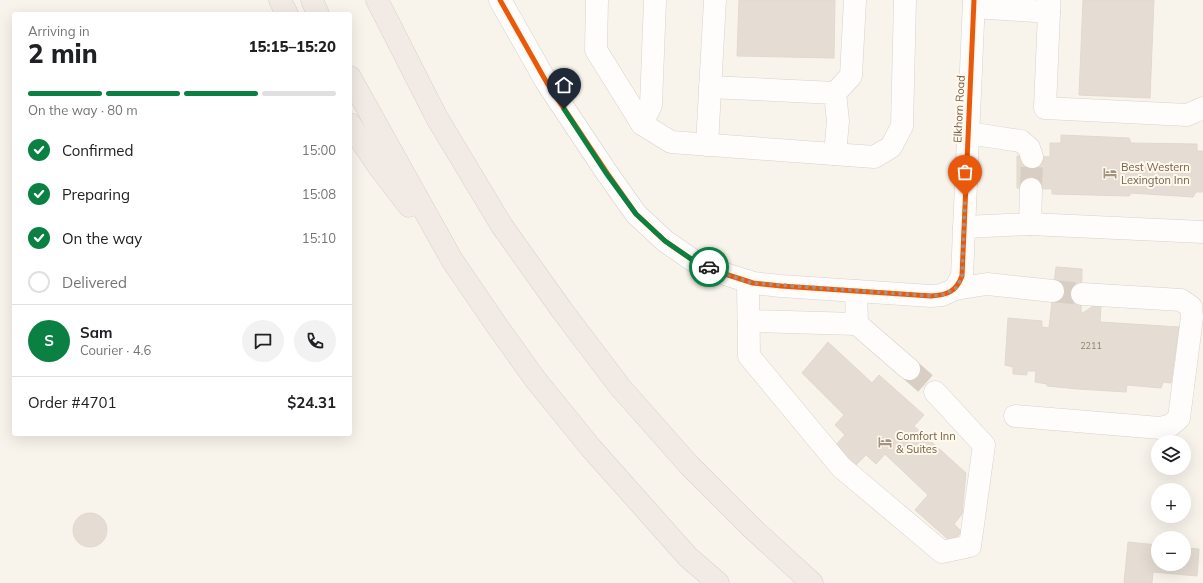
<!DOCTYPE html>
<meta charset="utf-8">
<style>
body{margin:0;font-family:Mulish,sans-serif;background:#f2f2f2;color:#202124;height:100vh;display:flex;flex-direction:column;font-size:15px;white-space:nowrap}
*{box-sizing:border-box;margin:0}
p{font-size:13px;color:#757577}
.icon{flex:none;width:22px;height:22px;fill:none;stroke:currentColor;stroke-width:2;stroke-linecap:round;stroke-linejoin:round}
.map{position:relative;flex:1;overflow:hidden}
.drawer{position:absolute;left:12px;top:12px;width:340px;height:424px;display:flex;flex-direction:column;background:#fff;border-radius:4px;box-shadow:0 4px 16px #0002}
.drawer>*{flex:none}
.fabs{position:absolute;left:1151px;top:435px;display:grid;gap:8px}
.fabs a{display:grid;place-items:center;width:40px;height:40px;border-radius:50%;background:#fff;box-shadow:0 4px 16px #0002;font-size:20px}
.pin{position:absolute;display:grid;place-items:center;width:34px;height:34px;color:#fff;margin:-41px -17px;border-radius:50% 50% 50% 0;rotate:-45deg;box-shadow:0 0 4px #0007}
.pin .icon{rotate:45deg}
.courier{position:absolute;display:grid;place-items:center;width:40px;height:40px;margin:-20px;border:3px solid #0b8043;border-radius:50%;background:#fff;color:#222;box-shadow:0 1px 5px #0007}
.head em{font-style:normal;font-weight:800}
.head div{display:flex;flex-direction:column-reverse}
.head{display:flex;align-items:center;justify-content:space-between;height:68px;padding:0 16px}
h1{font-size:26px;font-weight:800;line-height:30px}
.bar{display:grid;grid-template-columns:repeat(4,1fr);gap:6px 4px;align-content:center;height:48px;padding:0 16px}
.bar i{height:5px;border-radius:3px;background:#e0e0e0}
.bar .on{background:#0b8043}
.bar p{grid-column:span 4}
.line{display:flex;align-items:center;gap:10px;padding:0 16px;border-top:1px solid #e0e0e0}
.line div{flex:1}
.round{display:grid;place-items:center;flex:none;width:42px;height:42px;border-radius:21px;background:#f2f2f2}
ol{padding:0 16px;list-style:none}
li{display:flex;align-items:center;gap:12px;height:44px}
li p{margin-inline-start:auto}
li .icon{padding:4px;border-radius:50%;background:#0b8043;color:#fff;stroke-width:4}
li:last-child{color:#757577}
li i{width:22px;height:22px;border:2px solid #e0e0e0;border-radius:50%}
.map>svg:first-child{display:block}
.building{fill:#e5ddd3;stroke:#e1d8ce}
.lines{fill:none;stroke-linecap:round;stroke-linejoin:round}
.minor-tunnel{stroke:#d8cec4;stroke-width:22;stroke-dasharray:22 11;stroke-linecap:butt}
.minor-casing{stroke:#d7d1ca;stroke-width:23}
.highway-casing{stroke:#d9d1c9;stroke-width:23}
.minor{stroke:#fefdfc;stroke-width:22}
.highway{stroke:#f1eae5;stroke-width:22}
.cycleway-casing{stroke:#fff9ed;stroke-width:8}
.cycleway{stroke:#e8590c;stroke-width:5}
.done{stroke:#a49283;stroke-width:4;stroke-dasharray:0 7.2}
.route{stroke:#0b8043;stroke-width:5}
.labels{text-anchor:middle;stroke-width:4;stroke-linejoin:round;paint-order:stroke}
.number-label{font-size:9px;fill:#94806e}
.street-label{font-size:11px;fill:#775e4a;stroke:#fff9ed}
.poi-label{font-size:11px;fill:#775e4a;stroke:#fff9ed;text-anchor:start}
</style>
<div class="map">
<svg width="1203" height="583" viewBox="0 0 1203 583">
<rect width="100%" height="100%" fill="#f8f4ec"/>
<g class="building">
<path d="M739,0H835L834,58L737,56Z"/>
<path d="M1083,0H1154L1150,98L1079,95Z"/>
<path d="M1061,135L1129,138L1131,143L1197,144V151H1203V192H1196L1193,197L1131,193L1129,196L1052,194V189L1017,188V156L1050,157V143H1061Z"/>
<path d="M1056,267L1082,269L1081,314L1095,305H1101L1100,322L1179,327L1171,383L1163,382L1161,388L1127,385L1126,392L1078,389L1047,386V384L1035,382L1036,371H1027V375L1013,374V367L1005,365L1008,318L1042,321V327L1049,328Z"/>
<path d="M828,342L872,383L879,375L924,415L914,426L966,473L962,514L954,524L962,532L951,542L915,510L928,495L885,454L876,464L866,455L852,469L832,449L845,435L835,425L844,415L802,373Z"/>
<circle cx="90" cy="530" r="17"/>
<path d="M1160,534L1183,536V538H1159Z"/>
<path d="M1128,542L1158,545V564H1184V548L1199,549L1197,576L1153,572L1152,583H1124Z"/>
</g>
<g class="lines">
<g class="minor-tunnel">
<path d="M1031,189L1032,157"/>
<path d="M1053,291L1082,294"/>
<path d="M909,369L935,392"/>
</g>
<g class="minor-casing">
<g id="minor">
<path d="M500,0L547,83L607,173L636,214L665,241L694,261L725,274L753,283L781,286L931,296L942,295L955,289L987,284L1053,291"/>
<path d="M597,0L596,50L642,124L671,142L874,157L891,147L902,126L905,0"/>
<path d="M974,7L1049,12V0"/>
<path d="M1049,12L1045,108L1187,115L1203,108"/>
<path d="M710,87L835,93L838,121L835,154"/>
<path d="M835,93L851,76L855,0"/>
<path d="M642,124L651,105L655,0"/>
<path d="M968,133L1021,141L1029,148L1032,157"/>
<path d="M707,145L715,0"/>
<path d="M1030,224L1203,232"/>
<path d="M964,227L1030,224L1031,189"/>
<path d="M748,281L749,356L841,467L942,552L970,546L984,445L935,392"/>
<path d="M955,289L962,276L974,0"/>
<path d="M856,291L857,324L909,369"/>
<path d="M749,321L857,324"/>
<path d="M1015,416L1160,428L1171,425L1179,418L1192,317L1191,307L1181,300L1082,294"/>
</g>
</g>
<g class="highway-casing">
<g id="highway">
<path d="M280,0L287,14"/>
<path d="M312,0L318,14"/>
<path d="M377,0L437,118L502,226L561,309L620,387L689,465L753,529L812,583"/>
<path d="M350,77L452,260L495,323L535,379L591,448L688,557L718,583"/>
<path d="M350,124L379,167L409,206"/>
</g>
</g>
<use href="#minor" class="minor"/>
<use href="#highway" class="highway"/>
<g class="cycleway-casing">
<path id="cycleway" d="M500,0L547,83L607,173L636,214L665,241L694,261L725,274L753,283L781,286L931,296C947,295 956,292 962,276L974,0"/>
</g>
<use href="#cycleway" class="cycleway"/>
</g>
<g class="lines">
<path class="done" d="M709,267L725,274L753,283L931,296L942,295L955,289L960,281L962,276L965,196"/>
<path class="route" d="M564,109L606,173L636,214L665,241L694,261L709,267"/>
</g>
<defs>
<g id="hotel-bare" transform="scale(1.08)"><path d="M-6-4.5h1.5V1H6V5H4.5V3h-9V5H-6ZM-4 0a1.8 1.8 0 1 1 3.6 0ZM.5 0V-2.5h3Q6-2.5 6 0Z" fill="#a49283" stroke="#fff9ed" stroke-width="2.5" paint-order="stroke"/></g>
</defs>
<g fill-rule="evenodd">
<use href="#hotel-bare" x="1110" y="173"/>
<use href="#hotel-bare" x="885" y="442"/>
</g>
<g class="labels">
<g class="number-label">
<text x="1091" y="349">2211</text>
</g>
<g class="street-label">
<text transform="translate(959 109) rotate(-87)" y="4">Elkhorn Road</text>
</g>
<g class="poi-label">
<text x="1121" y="171">Best Western<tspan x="1121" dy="13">Lexington Inn</tspan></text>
<text x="896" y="440">Comfort Inn<tspan x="896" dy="13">&amp; Suites</tspan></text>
</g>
</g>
</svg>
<div class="fabs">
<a><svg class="icon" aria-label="layers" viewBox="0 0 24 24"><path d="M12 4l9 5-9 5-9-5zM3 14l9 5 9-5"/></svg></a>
<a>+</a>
<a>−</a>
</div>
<div class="pin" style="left:965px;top:196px;background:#ea580c"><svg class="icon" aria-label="bag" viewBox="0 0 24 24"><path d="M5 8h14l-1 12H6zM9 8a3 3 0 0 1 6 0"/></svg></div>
<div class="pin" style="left:564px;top:109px;background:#1f2937"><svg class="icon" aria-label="home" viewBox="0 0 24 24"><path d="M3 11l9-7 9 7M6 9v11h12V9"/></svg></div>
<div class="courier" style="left:709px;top:267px"><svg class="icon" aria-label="car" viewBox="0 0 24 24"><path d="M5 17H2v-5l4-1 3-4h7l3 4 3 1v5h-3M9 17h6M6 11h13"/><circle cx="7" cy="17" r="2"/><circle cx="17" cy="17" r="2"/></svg></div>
<section class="drawer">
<div class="head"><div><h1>2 min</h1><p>Arriving in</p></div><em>15:15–15:20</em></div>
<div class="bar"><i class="on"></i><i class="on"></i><i class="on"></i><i></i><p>On the way · 80 m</p></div>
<ol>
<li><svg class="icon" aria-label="check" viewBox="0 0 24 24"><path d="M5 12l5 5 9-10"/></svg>Confirmed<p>15:00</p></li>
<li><svg class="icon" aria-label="check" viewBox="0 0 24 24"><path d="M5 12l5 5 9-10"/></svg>Preparing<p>15:08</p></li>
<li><svg class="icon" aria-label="check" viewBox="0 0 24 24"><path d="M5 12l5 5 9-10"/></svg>On the way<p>15:10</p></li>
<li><i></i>Delivered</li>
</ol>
<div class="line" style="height:72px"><b class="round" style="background:#0b8043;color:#fff">S</b><div><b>Sam</b><p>Courier · 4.6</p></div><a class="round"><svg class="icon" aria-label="chat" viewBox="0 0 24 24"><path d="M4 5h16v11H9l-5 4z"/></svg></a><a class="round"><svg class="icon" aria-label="phone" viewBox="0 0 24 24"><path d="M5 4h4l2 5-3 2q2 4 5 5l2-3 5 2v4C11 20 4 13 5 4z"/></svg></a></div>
<div class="line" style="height:52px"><div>Order #4701</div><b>$24.31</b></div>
</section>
</div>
